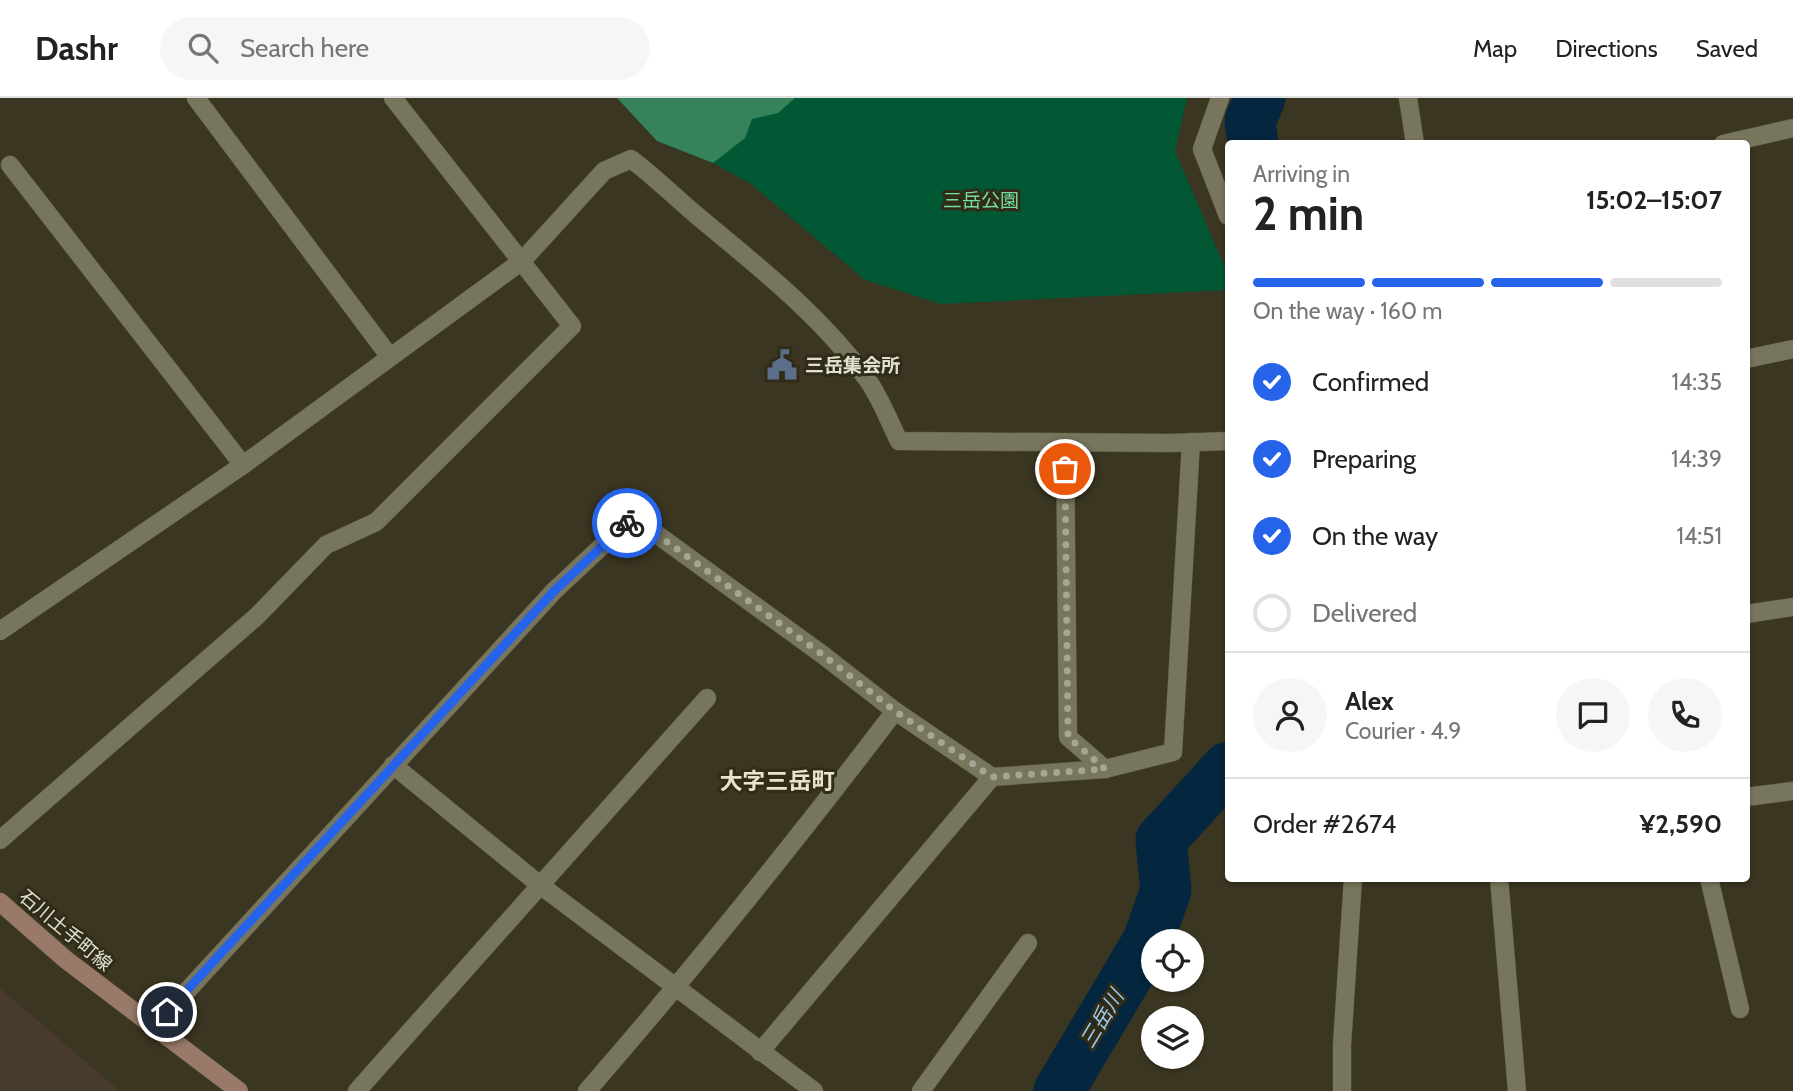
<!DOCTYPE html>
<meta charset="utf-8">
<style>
body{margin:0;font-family:Cabin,"Noto Sans JP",sans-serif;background:#f6f6f6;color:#222;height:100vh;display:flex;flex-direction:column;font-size:26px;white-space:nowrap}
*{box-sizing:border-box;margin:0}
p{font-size:23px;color:#767676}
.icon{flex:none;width:38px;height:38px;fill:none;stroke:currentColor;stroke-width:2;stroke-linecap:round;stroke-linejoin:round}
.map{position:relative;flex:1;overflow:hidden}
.panel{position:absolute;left:1225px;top:42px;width:525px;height:742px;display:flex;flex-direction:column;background:#fff;border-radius:7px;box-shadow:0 2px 5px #0004}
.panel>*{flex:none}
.tools{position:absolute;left:1141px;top:831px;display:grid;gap:14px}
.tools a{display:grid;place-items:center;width:63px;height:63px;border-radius:50%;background:#fff;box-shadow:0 2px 5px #0004;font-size:35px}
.pin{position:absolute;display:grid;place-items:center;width:60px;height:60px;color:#fff;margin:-30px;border:4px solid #fff;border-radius:50%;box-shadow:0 2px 7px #0007}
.courier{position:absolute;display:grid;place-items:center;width:70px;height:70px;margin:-35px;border:5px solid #2563eb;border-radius:50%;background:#fff;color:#222;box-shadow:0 2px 9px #0007}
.head em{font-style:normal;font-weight:800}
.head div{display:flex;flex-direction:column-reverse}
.head{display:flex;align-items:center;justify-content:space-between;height:119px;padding:0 28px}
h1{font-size:46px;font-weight:800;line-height:52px}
.bar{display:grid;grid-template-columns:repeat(4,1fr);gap:10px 7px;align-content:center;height:84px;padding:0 28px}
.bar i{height:9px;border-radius:5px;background:#e0e0e0}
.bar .on{background:#2563eb}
.bar p{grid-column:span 4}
.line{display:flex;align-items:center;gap:18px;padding:0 28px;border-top:2px solid #e0e0e0}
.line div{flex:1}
.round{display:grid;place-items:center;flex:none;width:74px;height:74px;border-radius:37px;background:#f6f6f6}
ol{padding:0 28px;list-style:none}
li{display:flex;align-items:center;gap:21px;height:77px}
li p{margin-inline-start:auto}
li .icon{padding:7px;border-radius:50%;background:#2563eb;color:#fff;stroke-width:4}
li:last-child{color:#767676}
li i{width:38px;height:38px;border:4px solid #e0e0e0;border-radius:50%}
header{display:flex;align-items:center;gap:42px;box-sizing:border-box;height:98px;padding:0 35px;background:#fff;border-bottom:2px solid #e0e0e0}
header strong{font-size:33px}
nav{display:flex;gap:38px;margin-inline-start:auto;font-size:24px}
.search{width:490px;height:63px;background:#f6f6f6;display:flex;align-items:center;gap:18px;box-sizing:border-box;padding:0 24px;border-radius:38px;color:#767676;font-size:26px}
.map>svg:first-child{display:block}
.education{fill:#493a2e}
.green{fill:#025835}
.forest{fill:#36825a}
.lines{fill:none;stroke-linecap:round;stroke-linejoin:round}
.river{stroke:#04263e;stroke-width:51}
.street-casing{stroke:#575441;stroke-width:19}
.secondary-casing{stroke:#575441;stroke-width:19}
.street{stroke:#78755d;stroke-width:18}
.secondary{stroke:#997a69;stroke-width:18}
.done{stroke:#a7a494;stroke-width:7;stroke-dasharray:0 12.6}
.route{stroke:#2563eb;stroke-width:9}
.labels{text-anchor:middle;stroke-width:6;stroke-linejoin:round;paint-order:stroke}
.park-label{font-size:19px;fill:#74dda4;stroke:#302c17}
.poi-label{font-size:19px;font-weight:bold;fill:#e1dfd2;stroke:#302c17;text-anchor:start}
.street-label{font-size:19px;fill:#e1dfd2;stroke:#302c17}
.water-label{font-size:21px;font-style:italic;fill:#9bcbf4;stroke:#302c17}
.quarter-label{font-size:23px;font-weight:bold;fill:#e9e5cb;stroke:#302c17}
</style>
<header>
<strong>Dashr</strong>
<div class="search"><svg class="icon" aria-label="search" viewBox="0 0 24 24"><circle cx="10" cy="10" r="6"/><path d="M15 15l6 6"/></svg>Search here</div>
<nav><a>Map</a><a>Directions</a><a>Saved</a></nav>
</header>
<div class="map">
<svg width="1793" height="993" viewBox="0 0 1793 993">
<rect width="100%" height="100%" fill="#3a3621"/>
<path class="education" d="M0,890L120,993H0Z"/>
<path class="green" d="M617,0H1187L1175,53L1228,177V192L941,206L865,182L751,86L713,65L657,43Z"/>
<path class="forest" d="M617,0H795L778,15L752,21L745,40L713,65L657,43Z"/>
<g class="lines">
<g class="river">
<path d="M1253,46L1250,23L1260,0"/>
<path d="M1059,993L1148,843L1166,792L1161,742L1228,669"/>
</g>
<g class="street-casing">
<g id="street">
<path d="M196,0L390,259"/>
<path d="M1220,0L1202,51L1228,118"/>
<path d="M1408,0L1415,46"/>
<path d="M1723,46L1793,30"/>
<path d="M10,67L243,367"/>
<path d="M1746,261L1793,251"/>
<path d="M1065,344L1068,639L1105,671"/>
<path d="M1746,516L1793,509"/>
<path d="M0,533L243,367L522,163L604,73L631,61C656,80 677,101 701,121C760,170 821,218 867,281C880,299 889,323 899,343L1170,345L1228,343"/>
<path d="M895,613L992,679L1105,671L1173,654L1191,344"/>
<path d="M393,667L540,787L814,993"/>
<path d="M1746,699L1793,693"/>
<path d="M0,742L257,518L326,447L376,424L572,228L393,0"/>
<path d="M1499,780L1517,993"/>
<path d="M1709,780L1740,911"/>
<path d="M153,930L554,493L633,419L823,557L895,613C796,743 694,870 587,993"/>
<path d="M760,954L992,679"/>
<path d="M357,993L707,600"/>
<path d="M921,993L1028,845"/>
<path d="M1342,993V947L1353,780"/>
</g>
</g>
<g class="secondary-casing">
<path id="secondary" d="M0,804L65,861L239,993"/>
</g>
<use href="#street" class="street"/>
<use href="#secondary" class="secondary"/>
</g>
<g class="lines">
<path class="done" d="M627,425L633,419L823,557L895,613L992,679L1105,671L1068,639L1065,371"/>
<path class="route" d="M167,914L554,493L627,425"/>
</g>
<defs>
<g id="civic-bare" transform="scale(2.415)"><path d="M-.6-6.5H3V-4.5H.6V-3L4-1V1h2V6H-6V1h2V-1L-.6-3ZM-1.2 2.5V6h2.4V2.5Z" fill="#5c6f8a" stroke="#302c17" stroke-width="2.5" paint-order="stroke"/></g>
</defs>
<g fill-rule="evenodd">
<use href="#civic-bare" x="782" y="267"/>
</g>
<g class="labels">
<g class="park-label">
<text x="981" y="109">三岳公園</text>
</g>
<g class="poi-label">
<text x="805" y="274">三岳集会所</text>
</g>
<g class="street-label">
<text transform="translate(66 832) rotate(40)" y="7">石川土手町線</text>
</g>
<g class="water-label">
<text transform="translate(1102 921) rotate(-59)" y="7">三岳川</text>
</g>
<g class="quarter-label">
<text x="777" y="691">大字三岳町</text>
</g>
</g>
</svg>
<div class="tools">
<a><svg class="icon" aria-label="locate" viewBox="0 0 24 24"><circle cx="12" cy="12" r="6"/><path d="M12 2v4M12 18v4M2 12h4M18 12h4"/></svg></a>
<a><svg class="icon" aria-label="layers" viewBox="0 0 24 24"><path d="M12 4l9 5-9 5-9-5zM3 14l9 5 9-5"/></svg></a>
</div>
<div class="pin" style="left:1065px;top:371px;background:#ea580c"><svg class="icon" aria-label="bag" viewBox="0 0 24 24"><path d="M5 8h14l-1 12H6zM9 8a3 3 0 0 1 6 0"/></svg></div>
<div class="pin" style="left:167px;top:914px;background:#1f2937"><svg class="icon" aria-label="home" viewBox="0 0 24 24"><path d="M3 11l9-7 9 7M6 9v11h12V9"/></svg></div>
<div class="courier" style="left:627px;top:425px"><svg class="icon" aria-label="bike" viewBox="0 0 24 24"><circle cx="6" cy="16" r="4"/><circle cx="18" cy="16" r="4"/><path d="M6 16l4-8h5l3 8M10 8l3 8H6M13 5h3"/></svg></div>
<section class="panel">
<div class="head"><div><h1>2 min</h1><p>Arriving in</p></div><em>15:02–15:07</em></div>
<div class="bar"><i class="on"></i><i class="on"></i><i class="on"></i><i></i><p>On the way · 160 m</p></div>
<ol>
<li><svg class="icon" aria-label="check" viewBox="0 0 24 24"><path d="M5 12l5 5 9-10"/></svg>Confirmed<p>14:35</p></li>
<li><svg class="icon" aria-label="check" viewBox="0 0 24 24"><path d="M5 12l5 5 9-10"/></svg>Preparing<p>14:39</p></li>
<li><svg class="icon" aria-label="check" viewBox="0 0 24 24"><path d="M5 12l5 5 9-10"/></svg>On the way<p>14:51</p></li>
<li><i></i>Delivered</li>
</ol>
<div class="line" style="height:126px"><a class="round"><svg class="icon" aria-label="person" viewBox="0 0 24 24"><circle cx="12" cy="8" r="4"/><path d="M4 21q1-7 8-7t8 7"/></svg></a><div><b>Alex</b><p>Courier · 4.9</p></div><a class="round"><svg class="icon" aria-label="chat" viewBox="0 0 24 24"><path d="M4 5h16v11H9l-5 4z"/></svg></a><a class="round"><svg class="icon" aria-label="phone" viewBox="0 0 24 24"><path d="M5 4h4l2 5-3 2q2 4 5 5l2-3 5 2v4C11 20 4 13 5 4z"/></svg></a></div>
<div class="line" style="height:91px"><div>Order #2674</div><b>¥2,590</b></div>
</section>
</div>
